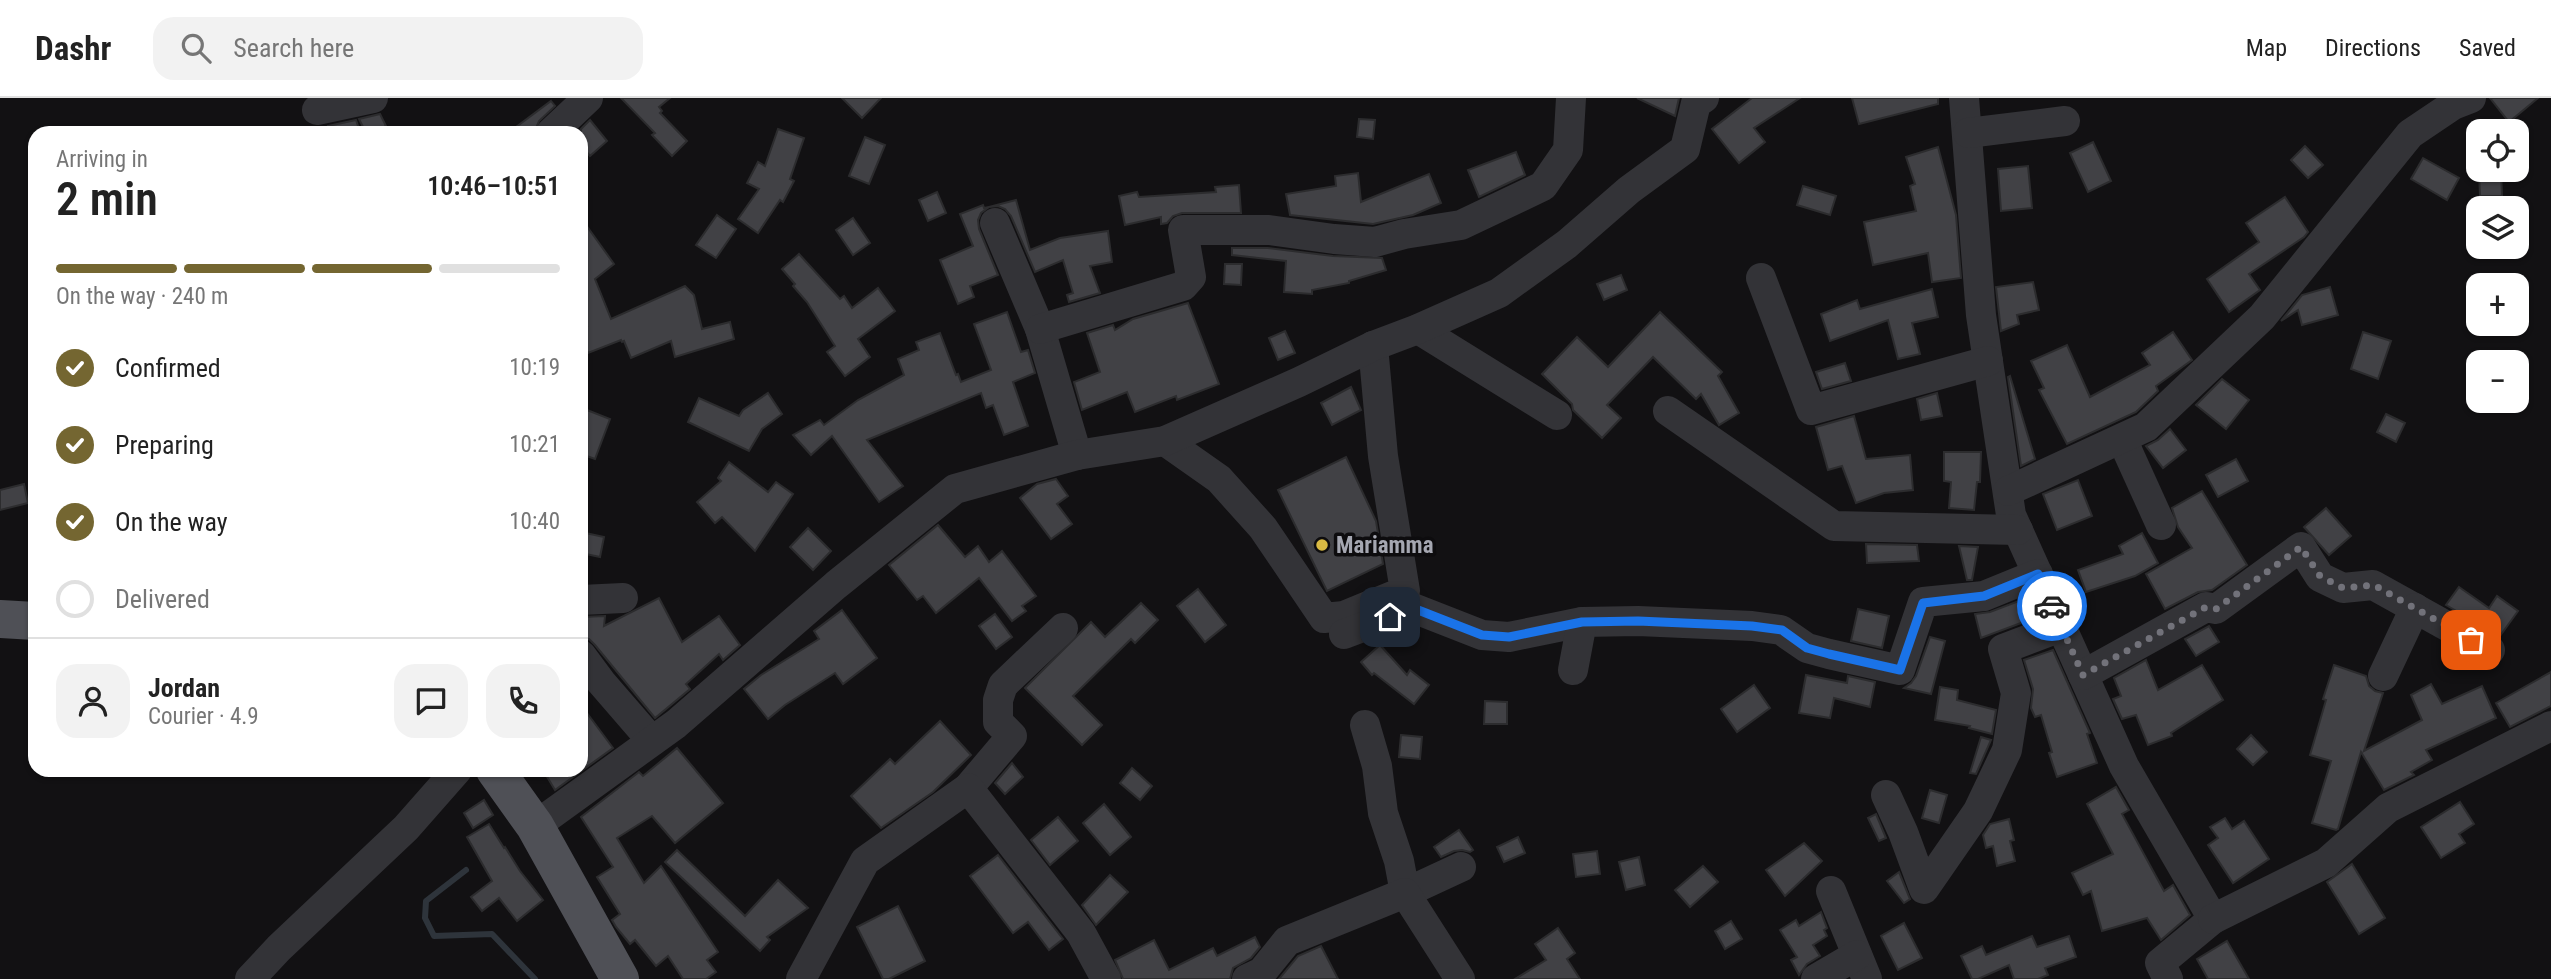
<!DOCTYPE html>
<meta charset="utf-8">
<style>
body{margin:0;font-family:"Roboto Condensed",sans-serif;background:#f2f2f2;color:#222;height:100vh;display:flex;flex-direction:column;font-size:26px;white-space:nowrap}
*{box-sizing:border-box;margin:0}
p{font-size:23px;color:#767676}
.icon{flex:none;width:38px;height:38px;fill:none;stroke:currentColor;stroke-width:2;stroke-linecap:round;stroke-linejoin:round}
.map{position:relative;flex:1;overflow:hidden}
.sheet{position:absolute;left:28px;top:28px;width:560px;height:651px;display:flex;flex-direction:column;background:#fff;border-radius:21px;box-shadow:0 2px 5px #0004}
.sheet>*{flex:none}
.buttons{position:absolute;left:2466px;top:21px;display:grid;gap:14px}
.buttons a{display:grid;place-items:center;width:63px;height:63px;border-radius:14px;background:#fff;box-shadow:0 2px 5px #0004;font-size:35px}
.pin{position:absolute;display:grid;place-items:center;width:60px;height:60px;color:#fff;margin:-30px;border-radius:14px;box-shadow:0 4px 10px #0006}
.courier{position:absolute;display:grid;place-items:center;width:70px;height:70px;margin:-35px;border:5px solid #1a73e8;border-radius:50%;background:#fff;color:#222;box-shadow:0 2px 9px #0007}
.overview em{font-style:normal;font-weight:600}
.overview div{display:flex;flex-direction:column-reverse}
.overview{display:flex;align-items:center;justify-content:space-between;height:119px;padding:0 28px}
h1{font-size:46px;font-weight:600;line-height:52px}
.bar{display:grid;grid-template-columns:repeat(4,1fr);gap:10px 7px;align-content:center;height:84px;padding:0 28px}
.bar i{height:9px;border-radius:5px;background:#e0e0e0}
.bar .selected{background:#746631}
.bar p{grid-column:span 4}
.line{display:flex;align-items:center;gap:18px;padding:0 28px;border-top:2px solid #e0e0e0}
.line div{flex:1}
.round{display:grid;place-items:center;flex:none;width:74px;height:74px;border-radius:21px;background:#f2f2f2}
ol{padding:0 28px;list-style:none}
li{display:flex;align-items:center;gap:21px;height:77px}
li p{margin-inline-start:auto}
li .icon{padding:7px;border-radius:50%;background:#746631;color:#fff;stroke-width:4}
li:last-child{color:#767676}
li i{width:38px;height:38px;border:4px solid #e0e0e0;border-radius:50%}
header{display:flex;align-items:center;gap:42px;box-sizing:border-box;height:98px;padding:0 35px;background:#fff;border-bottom:2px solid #e0e0e0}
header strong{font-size:33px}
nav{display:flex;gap:38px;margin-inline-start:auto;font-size:24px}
.search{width:490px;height:63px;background:#f2f2f2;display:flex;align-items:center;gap:18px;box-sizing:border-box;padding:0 24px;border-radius:21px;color:#767676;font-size:26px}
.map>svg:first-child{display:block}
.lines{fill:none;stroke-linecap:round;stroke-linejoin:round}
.stream{stroke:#2e343b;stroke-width:6}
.building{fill:#414145;stroke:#2c2c2e;stroke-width:2}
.minor{stroke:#333337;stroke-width:30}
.major{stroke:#4f5056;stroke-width:38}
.done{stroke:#72727a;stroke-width:7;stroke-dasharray:0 12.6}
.route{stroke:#1a73e8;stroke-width:9}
.poi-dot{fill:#d9ba43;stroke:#0d0c0e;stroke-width:2.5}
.labels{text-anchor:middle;stroke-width:7;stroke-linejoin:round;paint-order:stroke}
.poi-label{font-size:23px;font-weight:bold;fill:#a5a7b1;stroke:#0d0c0e;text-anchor:start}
</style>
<header>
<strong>Dashr</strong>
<div class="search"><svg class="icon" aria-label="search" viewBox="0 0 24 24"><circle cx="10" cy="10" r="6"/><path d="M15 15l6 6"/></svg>Search here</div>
<nav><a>Map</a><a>Directions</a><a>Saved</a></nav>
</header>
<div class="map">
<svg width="2551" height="881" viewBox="0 0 2551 881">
<rect width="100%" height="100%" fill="#121113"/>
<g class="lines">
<path class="stream" d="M466,772L426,803L425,820L434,838L492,836L535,881"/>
</g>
<g class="building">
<path d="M621,0H670L659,9L662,13L660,15L687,43L672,58L652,37L655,35Z"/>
<path d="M842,0H881L862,20Z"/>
<path d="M1637,0H1679L1675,18Z"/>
<path d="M1752,0H1800L1754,30L1765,44L1739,65L1712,31Z"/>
<path d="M1852,0H1938V6L1859,26Z"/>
<path d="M2490,0H2538L2509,24Z"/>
<path d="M551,3L555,8L539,23L534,35H508Z"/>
<path d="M380,16L386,28L372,35H366L359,21Z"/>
<path d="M1359,21L1375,22L1373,41L1357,39Z"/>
<path d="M356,22L359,31L345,35H330L328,28Z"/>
<path d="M590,22L607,43L590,58L581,47V31Z"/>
<path d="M778,31L804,40L790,81L794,83L783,104L780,102L758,135L738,121L759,91L747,85L758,64L765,68Z"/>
<path d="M865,39L885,47L869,86L849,78Z"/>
<path d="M2093,44L2111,83L2088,94L2070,55Z"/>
<path d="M2305,48L2323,67L2308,80L2291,62Z"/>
<path d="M1938,49L1956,117L1961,180L1932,184L1928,155L1873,167L1864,124L1916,113L1910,88L1915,86L1906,59Z"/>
<path d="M1516,54L1525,77L1479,99L1468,72Z"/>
<path d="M2423,60L2459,80L2447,102L2411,81Z"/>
<path d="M2028,68L2032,110L2001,113L1998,71Z"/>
<path d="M2479,72H2501L2502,98H2480Z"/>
<path d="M1358,75L1361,104L1429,76L1441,105L1413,117L1373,126L1290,117L1286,96L1336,88L1335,78Z"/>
<path d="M1239,87L1241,115H1182L1173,118L1167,125L1161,126V119L1125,127L1119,98L1137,94L1139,99L1216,94L1215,89Z"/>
<path d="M1803,88L1836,98L1830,117L1797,107Z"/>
<path d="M937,94L946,115L928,123L919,102Z"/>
<path d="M2285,99L2308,134L2304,139L2249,176L2260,192L2229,214L2207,181L2259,144L2246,125Z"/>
<path d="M1016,102L1030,152L1060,140L1108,133L1112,164L1090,168L1100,195L1069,204L1067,197L1073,195L1063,162L1035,174L1011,118L1005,111L998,108L989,109Z"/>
<path d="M983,107L984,110L989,109L981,115L978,122L979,131L998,177L970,188L974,199L958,206L940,162L973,148L960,116Z"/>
<path d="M717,117L736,131L716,160L696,147Z"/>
<path d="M581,120L614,166L595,181L611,221L685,188L694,197L702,231L730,224L734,241L675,259L671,243L631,260L624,243L622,244L621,242L588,255L581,238V230L587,228L581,213Z"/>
<path d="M853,120L870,145L853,157L836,132Z"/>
<path d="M1232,150H1268L1333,158L1382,160L1386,172L1349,183V185L1312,192V196L1284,194L1286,163L1232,157Z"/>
<path d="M799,156L840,201L844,198L852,210L878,190L895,213L858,241L870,259L845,278L827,254L835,248L807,204L793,188L795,186L782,171Z"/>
<path d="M1225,166H1242L1241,187L1224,186Z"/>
<path d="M1621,177L1627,192L1604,202L1597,186Z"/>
<path d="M2033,184L2039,212L2017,217L2019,226L2001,233L1996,189Z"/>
<path d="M2330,189L2338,217L2302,227L2298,212L2281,223L2302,197Z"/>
<path d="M1932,191L1938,219L1912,225L1920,256L1898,261L1888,222L1830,243L1821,216L1857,202L1860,211Z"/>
<path d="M1188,205L1219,286L1177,302L1176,298L1135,314L1127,294L1082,312L1074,284L1100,274L1087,235L1113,227L1115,232L1133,221Z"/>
<path d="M1007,214L1021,254L1028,252L1035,275L1013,284L1028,328L1004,337L993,307L986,310L981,295L867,342L903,388L879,404L832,338L811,357L793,337L820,322L824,327L858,302L904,277L898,261L919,252L916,244L940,235L956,277L958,276L961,284L991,272L974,226Z"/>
<path d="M1660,214L1722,274L1718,278L1739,315L1719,327L1701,296L1696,301L1653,259L1607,307L1621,320L1602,340L1573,312L1572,306L1542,276L1577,239L1608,269Z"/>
<path d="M1285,233L1295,255L1278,262L1269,240Z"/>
<path d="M2173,234L2192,262L2156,288L2158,293L2136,314L2067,346L2039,292L2044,290L2031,263L2067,247L2090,299L2150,267L2142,255Z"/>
<path d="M2363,234L2391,243L2378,281L2351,271Z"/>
<path d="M1845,265L1851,283L1822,291L1816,274Z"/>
<path d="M2010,278L2035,361L2021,368L2008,279Z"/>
<path d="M2222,281L2249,302L2226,331L2196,307Z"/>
<path d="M1351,289L1361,312L1332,327L1321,305Z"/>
<path d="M768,295L782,316L762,331L749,353L688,324L699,300L739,318L743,312Z"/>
<path d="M1937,295L1942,318L1921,322L1917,301Z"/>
<path d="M587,312L610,321L595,361L581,356V328Z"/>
<path d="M2386,316L2405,325L2396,344L2377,334Z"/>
<path d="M1854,318L1866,361L1910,357L1913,392L1884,395L1856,405L1842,368L1828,372L1816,329Z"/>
<path d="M2170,331L2186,352L2163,370L2146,348L2158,342Z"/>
<path d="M1944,354H1981L1980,384H1977L1974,412L1949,410L1951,384L1944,383Z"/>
<path d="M1346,359L1376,423L1383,466L1327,493L1278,392Z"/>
<path d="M2236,361L2248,383L2218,399L2206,377Z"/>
<path d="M729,364L768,394L776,384L793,396L755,453L722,419L715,425L697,404L721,383L718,380Z"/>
<path d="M1056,381L1068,398L1057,406L1072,426L1051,441L1020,400L1037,386Z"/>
<path d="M2078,382L2092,418L2057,432L2043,396Z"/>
<path d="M24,386L28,405L0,412V392Z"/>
<path d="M2202,393L2247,467L2212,492L2198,494L2165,511L2146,476L2192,450L2178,429L2172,410Z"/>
<path d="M2326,410L2351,438L2329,457L2304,429Z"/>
<path d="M938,427L965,459L978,448L989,464L1002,453L1036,498L1022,508L1026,513L1012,523L979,480L936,515L923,498L917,502L889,467Z"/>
<path d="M808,430L831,453L813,472L790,449Z"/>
<path d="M581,434L604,439L600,459L581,455Z"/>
<path d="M2142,435L2158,465L2135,478L2086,494L2078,472L2123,456L2119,448Z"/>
<path d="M1866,446L1917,447L1919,463L1867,465Z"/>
<path d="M1959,448L1978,449L1972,482H1967Z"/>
<path d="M2459,489L2489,510L2497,498L2518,513L2500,538L2446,507Z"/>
<path d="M1198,491L1226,527L1205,544L1177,508Z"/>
<path d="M659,500L682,544L719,518L740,547L723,562L719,556L686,586L690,591L655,620L595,547L589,541L581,540V519L605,518L604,528Z"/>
<path d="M2024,501L2029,522L1981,540L1975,516L1990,514Z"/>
<path d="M1141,505L1158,522L1135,545L1131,541L1073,598L1102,627L1082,647L1025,590L1091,524L1105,539Z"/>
<path d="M1858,511L1889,518L1882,550L1851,543Z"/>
<path d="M842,512L877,560L843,586L835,575L785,607L768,621L744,591L761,577L819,541L814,533Z"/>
<path d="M995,516L1012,539L996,551L979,528Z"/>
<path d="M2209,528L2219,544L2196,558L2185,541Z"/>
<path d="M1930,539L1945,543L1931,596L1904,590L1911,585L1916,578Z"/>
<path d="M1380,547L1407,577L1410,572L1429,587L1414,606L1374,575L1372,577L1361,564Z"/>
<path d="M2053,552L2090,635L2087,636L2097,665L2057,679L2049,655L2052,654L2041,617L2035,619L2031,610L2033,591L2024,562Z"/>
<path d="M2146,562L2158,592L2202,567L2223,602L2171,635L2172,638L2148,647L2136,617L2122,621L2113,601L2121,598L2114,580Z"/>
<path d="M2334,567L2366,578L2369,588L2375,593L2383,595L2364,653L2422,622L2411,597L2431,586L2442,606L2482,588L2496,620L2426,652L2432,662L2411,674L2414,677L2384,692L2361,654L2338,731L2336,732L2312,725L2331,663L2310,657L2326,602L2323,601Z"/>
<path d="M2551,574V608L2510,629L2496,605Z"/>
<path d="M1806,577L1847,585L1848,578L1875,584L1870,609L1834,600L1830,620L1799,615Z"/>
<path d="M1754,587L1770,610L1737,634L1721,611Z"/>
<path d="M1940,589L1958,592L1957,602L1996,612L1992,636L1969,630L1970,628L1935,622Z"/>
<path d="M1485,603L1507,604V626H1484Z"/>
<path d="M581,607L613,650L555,692L543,672H581Z"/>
<path d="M940,623L971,657L933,694L881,730L851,698L890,661L895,666Z"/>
<path d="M1401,637L1422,639L1420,661L1399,659Z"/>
<path d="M2251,637L2267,654L2253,667L2237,651Z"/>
<path d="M1981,639L1991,642L1976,676L1970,675Z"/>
<path d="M677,650L723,705L675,745L652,718L617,740L644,785L661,768L718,854L707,862L716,874L706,881H683L668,858L656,868L635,842L630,846L616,829L612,822L620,816L597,779L613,769L581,719L639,674L643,678Z"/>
<path d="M1012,665L1023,679L1005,696L995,685Z"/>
<path d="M1132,670L1152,688L1140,702L1120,685Z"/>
<path d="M2116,689L2129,712L2122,716L2164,793L2173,787L2190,817L2161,842L2147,820L2102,833L2091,793L2083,797L2072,775L2113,756L2087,706Z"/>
<path d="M1930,692L1947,697L1939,725L1922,720Z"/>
<path d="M484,702L493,717L473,730L464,715Z"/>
<path d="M2460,704L2474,726L2459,736L2465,745L2441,760L2421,729Z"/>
<path d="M1104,706L1131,739L1110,757L1083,725Z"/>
<path d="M1876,716L1886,740L1879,743L1868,720Z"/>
<path d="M1058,719L1078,743L1050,767L1031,742Z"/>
<path d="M2225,720L2232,731L2244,723L2269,761L2233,785L2208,747L2218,740L2210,729Z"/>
<path d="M2009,721L2014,742L2010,743L2015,763L1997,768L1993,748L1986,750L1983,737L1990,726Z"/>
<path d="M489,726L504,750L505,749L520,773L543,802L517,823L499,800L482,813L471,799L492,783L467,739Z"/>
<path d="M1459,732L1473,752L1470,754L1462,752L1454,753L1441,759L1434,749Z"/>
<path d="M1518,739L1525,755L1504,764L1497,749Z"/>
<path d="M1804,745L1822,763L1785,798L1766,772Z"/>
<path d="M677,752L745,818L778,782L808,810L767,839L770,842L760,853L665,764Z"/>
<path d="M1597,753L1600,776L1576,779L1573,756Z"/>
<path d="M998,757L1063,841L1049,852L1028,824L1013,835L970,778Z"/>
<path d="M1639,759L1645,787L1626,792L1619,764Z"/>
<path d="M2352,766L2385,820L2359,836L2327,784Z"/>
<path d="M1703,768L1718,784L1690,809L1675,792Z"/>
<path d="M1899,774L1910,801L1904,805L1887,783Z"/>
<path d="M1110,777L1128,794L1096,827L1082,807Z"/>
<path d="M898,808L925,863L889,881H883L857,829Z"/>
<path d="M1821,814L1827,830L1824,832L1827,838L1813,847L1820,858L1807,866L1799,877L1791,862L1797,859L1780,832L1796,822L1799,828Z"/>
<path d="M1731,823L1742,841L1725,851L1715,833Z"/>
<path d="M1904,825L1922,860L1898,872L1881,838Z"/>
<path d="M1558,830L1575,855L1567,861L1580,881H1515L1546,862L1535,846Z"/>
<path d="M2032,838L2037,849L2069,838L2076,859L2045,870L2048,877L2038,881H2014L2009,867L1978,881H1972L1961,858L1982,848L1986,857Z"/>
<path d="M1255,839L1260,849L1251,860L1233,870L1230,881H1123L1115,862L1154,842L1169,872L1213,850L1217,858Z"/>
<path d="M2227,843L2249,881H2208L2197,861Z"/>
<path d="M1321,848L1338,881H1279L1298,858Z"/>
</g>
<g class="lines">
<g class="minor">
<path d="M1964,0L1981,217L2011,417L2124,668L2213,821L2160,865L2168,881"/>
<path d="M317,12L373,0"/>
<path d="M551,35L588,0"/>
<path d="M1968,35L2065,23"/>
<path d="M995,125L1040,231L1077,357"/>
<path d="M1761,180L1811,312L1988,263"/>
<path d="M1040,231L1183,188L1191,179L1183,132H1269L1334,141L1375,144L1404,136L1461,127L1543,88L1568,52L1571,0"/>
<path d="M1418,231L1557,317"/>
<path d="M1668,313L1834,428L2018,432"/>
<path d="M2122,341L2161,427"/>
<path d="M1165,343L1219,381L1263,430L1324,520L1344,518L1405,493L1383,358L1373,248"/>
<path d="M2008,393L2146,329L2262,219L2410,36L2453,7L2471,0"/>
<path d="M581,502L623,500"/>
<path d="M1344,536L1413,510L1482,537L1509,539L1582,524L1638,523L1752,528L1781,532L1807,550L1829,556L1900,572L1923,504L1984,498L2038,476"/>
<path d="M581,557L601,584L652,643"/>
<path d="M1573,572L1582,524"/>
<path d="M2083,577L2206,509L2216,511L2301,449L2320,479L2343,490L2373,487L2490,552"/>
<path d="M2383,578L2415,510"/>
<path d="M1365,627L1377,668L1383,715L1399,763L1405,795L1461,769"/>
<path d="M968,690L1012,638L998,624V602L1003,587L1063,530"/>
<path d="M1886,697L1903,734L1924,791L1978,713L2007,652L2016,595L2003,551L2061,529"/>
<path d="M535,728L676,626L836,487L955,391L1077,357L1165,343L1299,284L1373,248L1418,231L1499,195L1567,146L1629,92L1685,51L1696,5L1704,0"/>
<path d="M1831,793L1867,881"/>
<path d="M2213,821L2326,765L2388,710L2551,628"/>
<path d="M250,881L279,850L406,730L457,672"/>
<path d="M801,881L865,763L968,690L1081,835L1106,881"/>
<path d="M1247,881L1262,874L1287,843L1405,795L1460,881"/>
<path d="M1816,881L1857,857"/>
</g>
<g class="major">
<path d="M0,521L35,523"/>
<path d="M495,672L535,728L620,881"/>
</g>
</g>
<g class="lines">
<path class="done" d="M2052,508L2083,577L2206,509L2216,511L2301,449L2320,478L2343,490L2374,487L2471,542"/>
<path class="route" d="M1390,519L1413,510L1482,537L1509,539L1582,524L1638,523L1752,528L1782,532L1807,550L1829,556L1900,572L1923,505L1984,498L2038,476L2052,508"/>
</g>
<circle class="poi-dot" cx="1322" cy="447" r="7"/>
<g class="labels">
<g class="poi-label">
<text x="1336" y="455">Mariamma</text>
</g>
</g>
</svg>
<div class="buttons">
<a><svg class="icon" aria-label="locate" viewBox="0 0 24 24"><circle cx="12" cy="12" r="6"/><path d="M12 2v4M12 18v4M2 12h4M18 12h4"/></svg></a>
<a><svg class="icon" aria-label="layers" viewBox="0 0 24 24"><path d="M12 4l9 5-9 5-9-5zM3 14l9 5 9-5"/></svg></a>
<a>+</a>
<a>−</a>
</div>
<div class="pin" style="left:2471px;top:542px;background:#ea580c"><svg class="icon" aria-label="bag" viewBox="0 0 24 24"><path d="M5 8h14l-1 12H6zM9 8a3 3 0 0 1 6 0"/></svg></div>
<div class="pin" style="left:1390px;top:519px;background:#1f2937"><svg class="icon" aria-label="home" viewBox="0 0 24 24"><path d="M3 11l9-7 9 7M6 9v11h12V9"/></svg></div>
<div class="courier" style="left:2052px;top:508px"><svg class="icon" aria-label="car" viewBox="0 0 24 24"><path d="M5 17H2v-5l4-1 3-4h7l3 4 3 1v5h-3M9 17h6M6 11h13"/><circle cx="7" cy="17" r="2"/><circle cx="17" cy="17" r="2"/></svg></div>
<section class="sheet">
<div class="overview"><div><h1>2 min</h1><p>Arriving in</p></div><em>10:46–10:51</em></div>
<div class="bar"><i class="selected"></i><i class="selected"></i><i class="selected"></i><i></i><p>On the way · 240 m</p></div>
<ol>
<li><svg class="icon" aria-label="check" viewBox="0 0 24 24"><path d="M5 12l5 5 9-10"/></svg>Confirmed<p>10:19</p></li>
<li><svg class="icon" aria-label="check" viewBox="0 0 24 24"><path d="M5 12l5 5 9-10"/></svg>Preparing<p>10:21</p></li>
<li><svg class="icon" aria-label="check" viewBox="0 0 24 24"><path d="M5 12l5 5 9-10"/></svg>On the way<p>10:40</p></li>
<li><i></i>Delivered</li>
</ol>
<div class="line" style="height:126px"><a class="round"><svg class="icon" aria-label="person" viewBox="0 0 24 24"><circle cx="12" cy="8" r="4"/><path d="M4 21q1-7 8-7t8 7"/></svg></a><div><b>Jordan</b><p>Courier · 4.9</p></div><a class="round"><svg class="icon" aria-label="chat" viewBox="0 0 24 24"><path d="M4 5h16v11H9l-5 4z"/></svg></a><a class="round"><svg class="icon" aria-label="phone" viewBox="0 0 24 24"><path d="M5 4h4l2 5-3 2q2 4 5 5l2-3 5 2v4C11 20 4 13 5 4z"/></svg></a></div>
</section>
</div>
